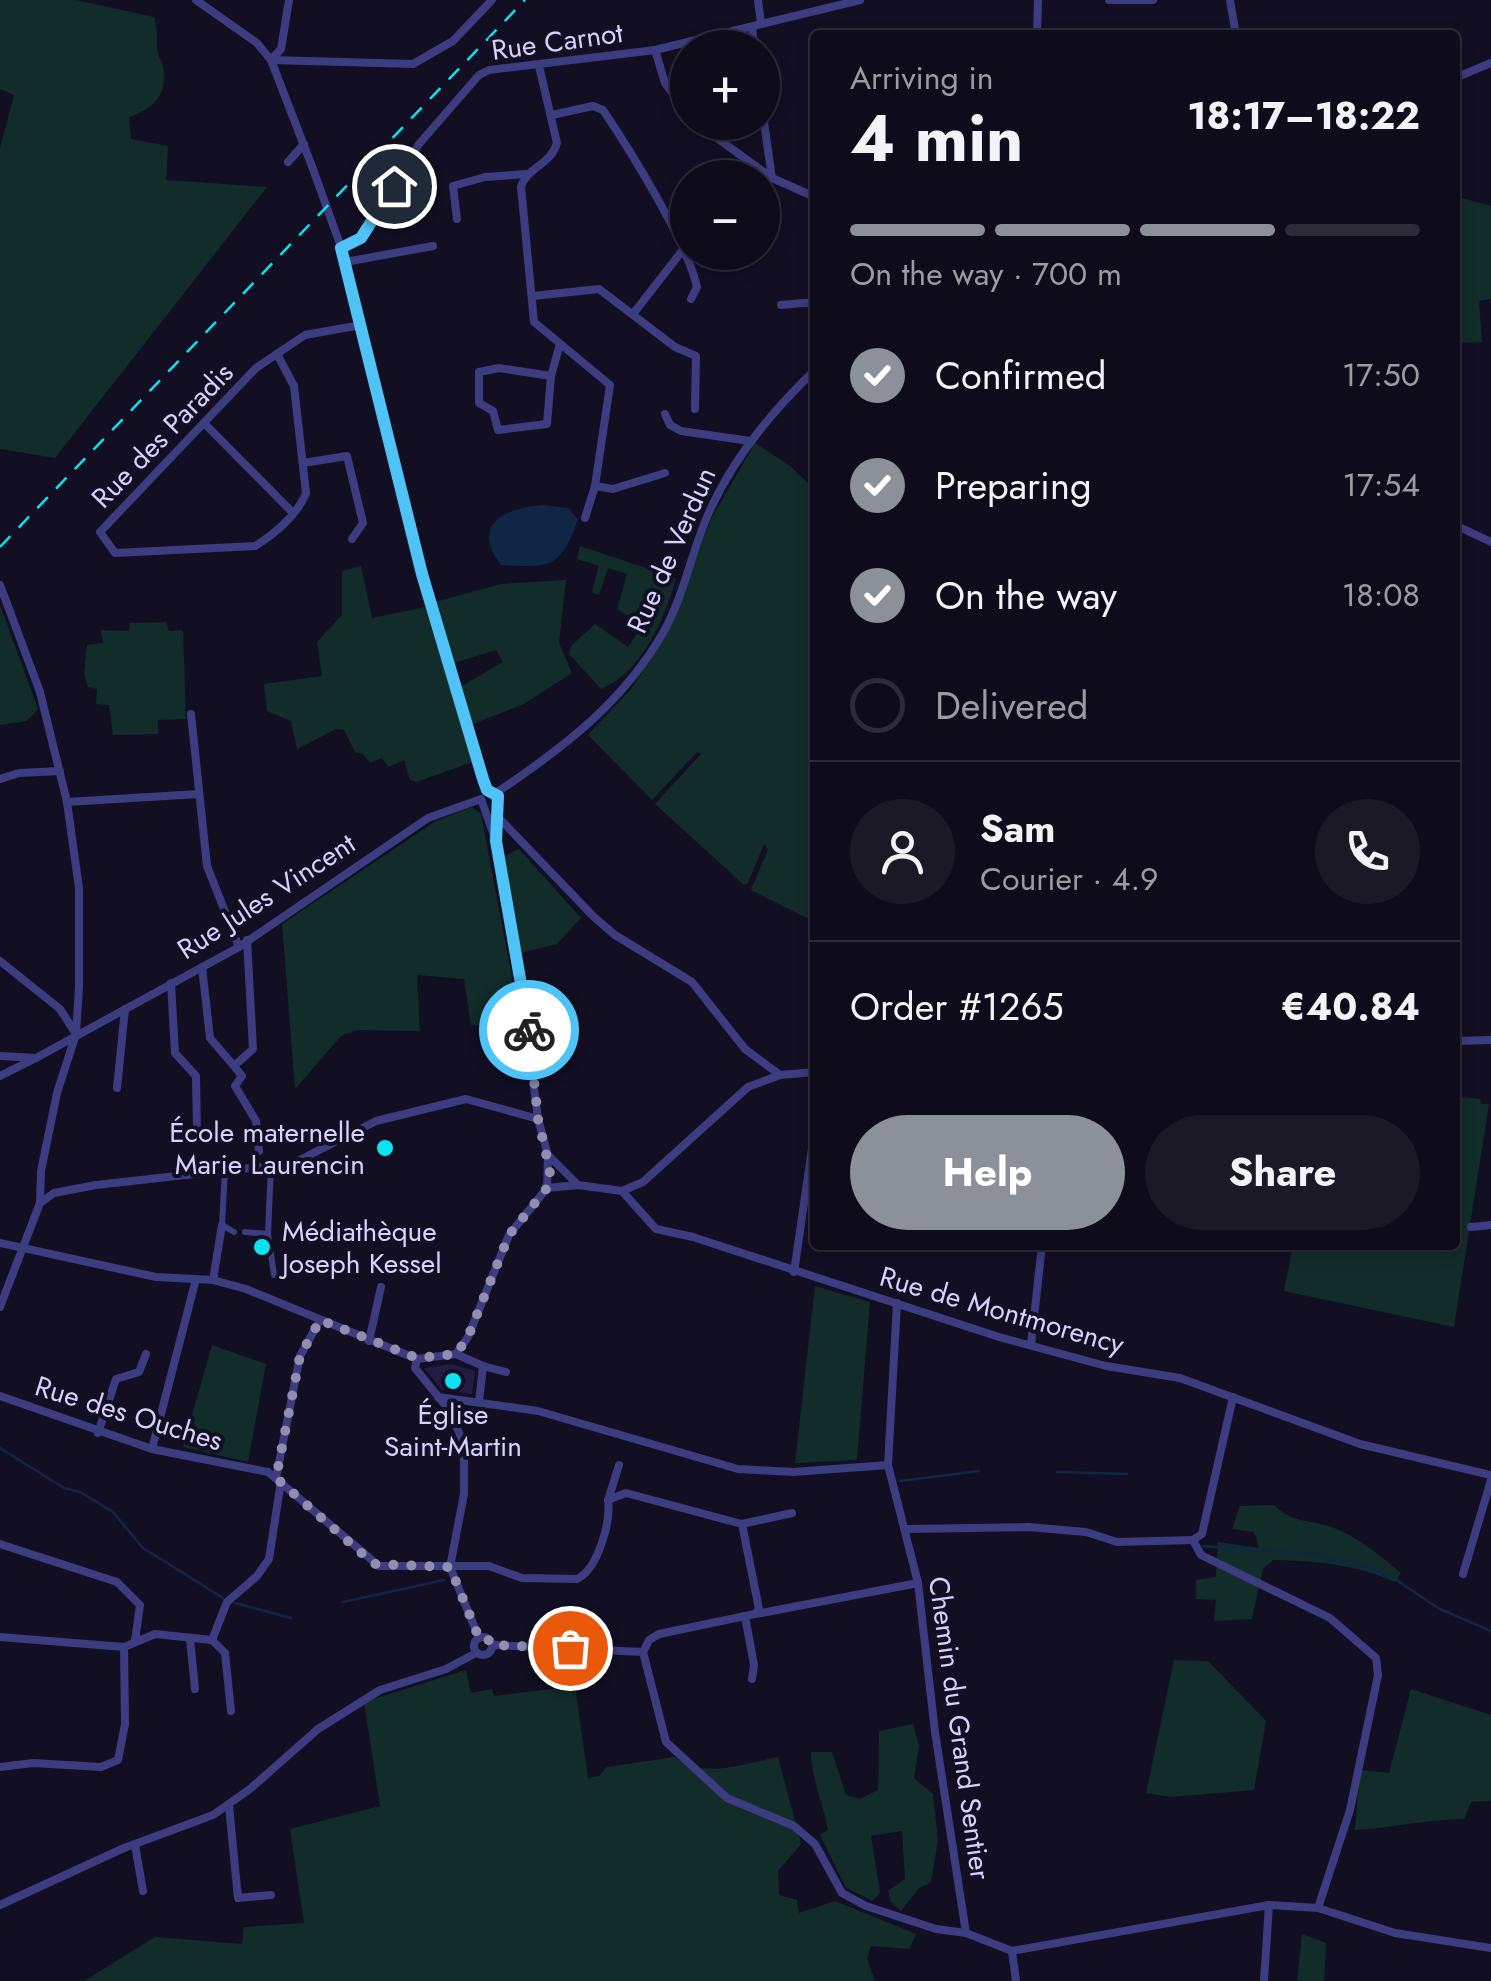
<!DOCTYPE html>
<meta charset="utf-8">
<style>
body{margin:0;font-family:Jost,sans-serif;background:#1c1927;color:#f1f3f6;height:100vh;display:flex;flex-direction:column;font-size:38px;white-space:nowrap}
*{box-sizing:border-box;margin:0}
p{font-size:32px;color:#9b9ba2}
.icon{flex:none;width:55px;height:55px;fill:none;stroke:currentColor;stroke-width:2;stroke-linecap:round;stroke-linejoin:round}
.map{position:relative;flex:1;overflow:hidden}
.details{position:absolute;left:810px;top:30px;width:650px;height:1220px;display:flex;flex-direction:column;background:#0e0b1a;border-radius:10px;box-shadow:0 5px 15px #0003,0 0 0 2px #2e2b39}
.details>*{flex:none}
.fabs{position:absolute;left:670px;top:30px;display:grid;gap:20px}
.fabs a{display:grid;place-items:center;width:110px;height:110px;border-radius:50%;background:#0e0b1a;box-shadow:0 5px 15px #0003,0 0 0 2px #2e2b39;font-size:50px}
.pin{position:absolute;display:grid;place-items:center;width:85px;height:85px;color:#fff;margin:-42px;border:5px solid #fff;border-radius:50%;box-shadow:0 2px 10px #0007}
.courier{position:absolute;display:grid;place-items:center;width:100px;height:100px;margin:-50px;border:8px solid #4fc3f7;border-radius:50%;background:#fff;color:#222;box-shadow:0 2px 12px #0007}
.overview em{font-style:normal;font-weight:700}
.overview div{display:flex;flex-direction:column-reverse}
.overview{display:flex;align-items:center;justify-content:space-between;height:170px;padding:0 40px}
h1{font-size:65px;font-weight:700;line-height:75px}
.bar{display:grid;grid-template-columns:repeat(4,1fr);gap:15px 10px;align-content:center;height:120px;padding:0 40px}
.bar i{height:12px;border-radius:8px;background:#2e2b39}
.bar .active{background:#8c9099}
.bar p{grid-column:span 4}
.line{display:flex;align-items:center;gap:25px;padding:0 40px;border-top:2px solid #2e2b39}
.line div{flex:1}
.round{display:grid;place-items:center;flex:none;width:105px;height:105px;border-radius:52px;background:#1c1927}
ol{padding:0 40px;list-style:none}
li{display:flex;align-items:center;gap:30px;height:110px}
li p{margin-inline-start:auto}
li .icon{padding:10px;border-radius:50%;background:#8c9099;color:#fff;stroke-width:4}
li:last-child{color:#9b9ba2}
li i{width:55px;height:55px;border:5px solid #2e2b39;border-radius:50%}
.primary-button{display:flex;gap:20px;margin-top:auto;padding:20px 40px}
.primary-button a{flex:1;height:115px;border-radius:60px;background:#8c9099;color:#fff;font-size:40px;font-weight:700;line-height:115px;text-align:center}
.primary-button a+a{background:#1c1927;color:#f1f3f6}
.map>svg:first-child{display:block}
.green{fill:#122c2a}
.water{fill:#102646}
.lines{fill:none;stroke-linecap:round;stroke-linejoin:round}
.stream{stroke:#102646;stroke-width:2.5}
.building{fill:#221c43}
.pedestrian{stroke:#3c3c80;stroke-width:6}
.minor{stroke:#3c3c80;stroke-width:8}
.rail{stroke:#0ae3f2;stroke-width:2.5;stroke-dasharray:15 12;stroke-linecap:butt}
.done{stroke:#918eb1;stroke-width:10;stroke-dasharray:0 18}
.route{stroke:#4fc3f7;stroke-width:12}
.poi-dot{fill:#0ae3f2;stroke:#120f23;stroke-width:4}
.labels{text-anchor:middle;stroke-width:8;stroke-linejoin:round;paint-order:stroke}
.street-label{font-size:28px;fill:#d6d2fd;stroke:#120f23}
.poi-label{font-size:28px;fill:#d6d2fd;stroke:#120f23;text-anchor:end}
</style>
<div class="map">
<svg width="1491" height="1981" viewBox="0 0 1491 1981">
<rect width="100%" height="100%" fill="#120f23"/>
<g class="green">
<path d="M0,0H76L154,17C158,30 156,36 157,49C158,57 164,64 164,71C166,98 151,109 129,117L131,139L168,146L166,180L267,187L55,458L0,449V148L14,95L0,89Z"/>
<path d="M1455,196L1491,206V299L1479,301L1482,342L1459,343L1461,376L1455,378Z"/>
<path d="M755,443L790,466L809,484L815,482V922L751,890L768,849L764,844L748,883L744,885L655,804L701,754L697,752L652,800L588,735L631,689L657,650L670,627L710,521Z"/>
<path d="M580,546L676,578C665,619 640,674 601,689L569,654L571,646L595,624L628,647L643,625L617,609L627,574L608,568L599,595L592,592L599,566L577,559Z"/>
<path d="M361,566L372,618L425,607L473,762L416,782L410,780L404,760L389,767L382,758L370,763L363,754L355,752L344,730L336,729L297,749L291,721L267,711L264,684L322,676L317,642L342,615V571Z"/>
<path d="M566,580L559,643L572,673L524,704L470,725L460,687L503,662L496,650L454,663L435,602L501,584Z"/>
<path d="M0,605L38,709L27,721L0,725Z"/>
<path d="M166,622L169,631L183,630L186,719L158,720V734L113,735L109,705L96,704L97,689L88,687L84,674L87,645L103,643L101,630L129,631L130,623Z"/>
<path d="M472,807L481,814L517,1004L500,1026L471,1025L464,979L417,975L420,1031L359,1030L342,1035L295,1089L282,924L436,821Z"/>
<path d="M519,849L581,918L557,944L521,953L504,856Z"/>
<path d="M1455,1096L1480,1099L1481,1104H1489L1454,1327L1284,1291L1293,1245H1455Z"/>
<path d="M815,1286L870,1302L857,1460L795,1463Z"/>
<path d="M212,1345L266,1364L248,1462L183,1447Z"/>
<path d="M1274,1505C1292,1525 1318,1519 1341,1531C1363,1541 1382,1557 1401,1573L1395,1582C1354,1564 1317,1561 1273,1560L1263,1569L1252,1619L1214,1621L1216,1600L1196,1599V1580L1216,1577L1218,1542L1259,1548L1254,1532L1232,1529L1240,1506Z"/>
<path d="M1174,1660L1208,1661L1266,1721L1254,1790L1171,1797L1146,1793Z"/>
<path d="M466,1670L471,1693L492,1689L494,1696L575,1686L588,1778L599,1776L607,1767L675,1757C703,1780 745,1763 778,1757L801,1844L778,1871L779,1895L797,1900L799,1913L835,1901L916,1934L909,1949L871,1946L867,1959L875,1981H84L155,1937L242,1944L244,1927L304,1923L290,1829L380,1806L364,1702Z"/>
<path d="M1411,1689L1491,1715V1801L1471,1802L1464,1819C1427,1819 1392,1828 1355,1830L1360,1770L1389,1773Z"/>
<path d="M913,1724L919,1746L914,1778L933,1794L938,1840L931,1882L919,1888L901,1911L891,1902L888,1891L905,1879L902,1831L871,1836L880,1892L873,1901L846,1888L820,1835L828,1830C823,1802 812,1781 811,1752H832L846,1795L860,1799L878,1790L879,1731Z"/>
<path d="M1302,1934L1326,1943L1324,1981H1297Z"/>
</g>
<path class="water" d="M542,505L568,508L578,519C561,568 551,568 501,565C470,524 505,508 542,505Z"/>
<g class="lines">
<g class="stream">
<path d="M0,1448L64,1488L80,1492L113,1512L143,1548L223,1598"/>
<path d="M1057,1472L1127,1474"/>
<path d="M900,1481L979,1471"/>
<path d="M1203,1546L1314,1554L1367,1567L1389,1575L1438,1608L1491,1631"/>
<path d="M343,1602L444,1580"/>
<path d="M235,1603L291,1618"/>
</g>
</g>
<path class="building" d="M451,1364L475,1371L472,1394L442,1390L424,1368Z"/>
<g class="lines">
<g class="pedestrian">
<path d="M271,1165L268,1234L274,1275"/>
<path d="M225,1170L222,1225L234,1232"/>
<path d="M245,1232L268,1234"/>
</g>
<g class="minor">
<path d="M196,0L257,43L271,60L313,169L341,247L422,574L487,790"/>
<path d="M758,0L761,24"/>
<path d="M1109,0H1153"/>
<path d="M1230,0L1236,35"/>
<path d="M752,27L754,48"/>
<path d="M1037,35L1038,0"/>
<path d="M655,50L665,83L688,115"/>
<path d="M271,60L413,64L453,41L492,0"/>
<path d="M271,60L281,49L289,0"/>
<path d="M539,66L557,143C551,165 527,167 521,187L534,322L610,385L595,486L585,518"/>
<path d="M1455,78L1491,63"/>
<path d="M762,108L772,178"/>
<path d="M552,115L593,106L603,110C630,150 687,242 697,287L691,299"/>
<path d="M695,122L772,178L815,197"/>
<path d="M288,162L304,144"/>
<path d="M457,219L453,186L485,177L527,174"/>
<path d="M341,247L361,238L419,144L479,75L489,70L655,50L860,0"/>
<path d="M345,262L433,246"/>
<path d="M533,296L599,289L675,347L696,356L695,409"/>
<path d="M781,305L815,302"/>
<path d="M633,314L682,251"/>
<path d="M277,354L294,386L306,493C298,514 275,534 255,546L115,553L100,532L256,368L305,335L361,325"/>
<path d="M551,376L499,368L479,372V403L493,411L498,430L547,424L551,376L560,344"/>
<path d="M665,414L670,425L681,431L750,441"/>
<path d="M204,423L293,513"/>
<path d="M303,463L347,456L363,523L352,539"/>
<path d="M595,486L613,489L665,473"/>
<path d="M1455,525L1491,542"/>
<path d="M0,585L40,692L67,802L79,888V987L76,1034L57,1093L41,1171L40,1203L0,1307"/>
<path d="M191,714L207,866L239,947"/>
<path d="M0,779L19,773L60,771"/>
<path d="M496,793C563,748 624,702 664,631C684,595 691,554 707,517C731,460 771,412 815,370"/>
<path d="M481,799L496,841L515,938L538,1119L548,1155L578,1185"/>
<path d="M67,802L198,794"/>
<path d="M497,816L594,917L615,935L692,982L745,1049L780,1075"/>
<path d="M0,961L60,1009L76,1034"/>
<path d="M202,967L210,1038L234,1066L253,1049L247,940"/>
<path d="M171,983L175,1053L196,1076L197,1132"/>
<path d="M1455,1041L1491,1040"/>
<path d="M0,1056L36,1058L239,947L428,818L481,799"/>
<path d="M234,1066L242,1076L235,1086L256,1121L259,1151"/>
<path d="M0,1076L36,1058"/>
<path d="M117,1088L125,1009"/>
<path d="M547,1188L548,1158"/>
<path d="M622,1191L643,1182L748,1087L780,1075L815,1072"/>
<path d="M40,1203L54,1193L96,1185L294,1163L376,1121L466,1099L538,1119"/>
<path d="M1471,1227L1491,1225"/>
<path d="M0,1243L156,1277L213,1280L246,1289L417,1359L456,1354L468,1337L509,1235L547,1188L578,1185L622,1191L656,1229L693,1237L999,1337L1106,1366L1180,1378L1360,1444L1491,1475"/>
<path d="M794,1272L815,1128"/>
<path d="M213,1280L222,1225"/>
<path d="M897,1303L888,1465L918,1583L935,1732L966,1933"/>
<path d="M369,1341L381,1287"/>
<path d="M1031,1345L1042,1245"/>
<path d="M456,1354L483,1366L479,1402"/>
<path d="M417,1359L415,1368L449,1410L464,1444V1494L450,1567L479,1638"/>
<path d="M483,1366L506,1372"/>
<path d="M0,1396L152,1449L268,1472L379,1566H489L522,1578L577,1579C598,1569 611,1522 608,1500L626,1493L742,1524L759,1609L755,1614L659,1634L649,1640L643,1652"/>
<path d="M438,1397L538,1411L738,1469L793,1472L888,1465"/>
<path d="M98,1433L116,1379L139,1372L146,1354"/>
<path d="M152,1449L196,1279"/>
<path d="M276,1478L300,1356L320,1320"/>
<path d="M608,1500L619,1465"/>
<path d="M742,1524L792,1513"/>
<path d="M907,1529L1029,1527L1086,1532L1117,1542L1193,1540"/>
<path d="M1193,1540L1201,1555L1330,1618L1376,1658L1378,1675L1350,1810L1318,1908"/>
<path d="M1193,1540L1202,1534L1233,1397"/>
<path d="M0,1544L117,1582L140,1605L135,1641"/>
<path d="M1463,1574L1491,1480"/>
<path d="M756,1614L918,1583"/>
<path d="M745,1616L754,1665L752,1679"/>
<circle cx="483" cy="1646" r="9"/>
<path d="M0,1637L124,1647"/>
<path d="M190,1639L195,1689"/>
<path d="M212,1640L225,1653L231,1711"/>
<path d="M492,1645L643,1652"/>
<path d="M124,1647L155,1634L212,1640L227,1602L257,1576L269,1559L281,1481"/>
<path d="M643,1652L666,1742L727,1798L794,1826L815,1844L842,1893L866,1906L936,1929L966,1933L1012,1951"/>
<path d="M0,1767L33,1763L101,1767L118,1760L125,1724L124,1647"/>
<path d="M229,1806L238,1898L271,1895"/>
<path d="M135,1845L143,1891"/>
<path d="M0,1905L124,1848L213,1815L250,1789L318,1729L380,1690L446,1669L476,1653"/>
<path d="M1012,1951L1269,1905L1318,1908L1395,1933L1491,1948"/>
<path d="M1012,1951L1016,1981"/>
<path d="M1264,1981L1269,1905"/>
</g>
<path class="rail" d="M0,547L525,0"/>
</g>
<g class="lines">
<path class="done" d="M529,1030L538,1119L550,1171L547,1188L509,1235L468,1337L456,1354L417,1358L320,1320L300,1356L276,1478L374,1564L450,1567L479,1638H487L492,1645L570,1648"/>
<path class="route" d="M394,186L361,238L341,248L422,574L483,779L487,790L498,796L496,841L529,1030"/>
</g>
<g class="poi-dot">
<circle cx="385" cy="1148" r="10"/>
<circle cx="262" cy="1247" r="10"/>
<circle cx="453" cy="1381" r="10"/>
</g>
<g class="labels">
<g class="street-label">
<text transform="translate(557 41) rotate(-8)" y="10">Rue Carnot</text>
<text transform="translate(162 435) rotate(-46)" y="10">Rue des Paradis</text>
<text transform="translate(671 550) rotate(-66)" y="10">Rue de Verdun</text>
<text transform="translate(266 896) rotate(-33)" y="10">Rue Jules Vincent</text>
<text transform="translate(1002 1310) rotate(16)" y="10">Rue de Montmorency</text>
<text transform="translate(129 1413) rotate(17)" y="10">Rue des Ouches</text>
<text transform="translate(960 1728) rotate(82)" y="10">Chemin du Grand Sentier</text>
</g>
<g class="poi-label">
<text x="365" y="1142">École maternelle<tspan x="365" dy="32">Marie Laurencin</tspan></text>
<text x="282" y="1241" text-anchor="start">Médiathèque<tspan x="282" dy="32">Joseph Kessel</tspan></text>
<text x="453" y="1424" text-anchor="middle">Église<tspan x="453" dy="32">Saint-Martin</tspan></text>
</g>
</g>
</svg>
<div class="fabs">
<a>+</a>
<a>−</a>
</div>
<div class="pin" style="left:570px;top:1648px;background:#ea580c"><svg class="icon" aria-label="bag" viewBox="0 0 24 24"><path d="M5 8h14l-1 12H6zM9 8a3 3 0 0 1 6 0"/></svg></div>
<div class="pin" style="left:394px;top:186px;background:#1f2937"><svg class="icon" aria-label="home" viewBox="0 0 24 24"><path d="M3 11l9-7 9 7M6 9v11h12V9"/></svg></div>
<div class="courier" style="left:529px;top:1030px"><svg class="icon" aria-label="bike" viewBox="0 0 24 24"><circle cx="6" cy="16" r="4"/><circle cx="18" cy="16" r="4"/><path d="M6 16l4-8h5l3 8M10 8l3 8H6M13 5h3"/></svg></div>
<section class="details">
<div class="overview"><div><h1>4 min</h1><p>Arriving in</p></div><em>18:17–18:22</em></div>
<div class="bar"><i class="active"></i><i class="active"></i><i class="active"></i><i></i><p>On the way · 700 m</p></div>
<ol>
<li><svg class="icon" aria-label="check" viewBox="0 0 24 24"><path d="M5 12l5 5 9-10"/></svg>Confirmed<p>17:50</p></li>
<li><svg class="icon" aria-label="check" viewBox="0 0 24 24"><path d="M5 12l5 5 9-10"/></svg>Preparing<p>17:54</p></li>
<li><svg class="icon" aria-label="check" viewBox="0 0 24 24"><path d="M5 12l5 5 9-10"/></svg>On the way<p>18:08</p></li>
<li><i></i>Delivered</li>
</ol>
<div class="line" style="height:180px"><a class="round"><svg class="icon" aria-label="person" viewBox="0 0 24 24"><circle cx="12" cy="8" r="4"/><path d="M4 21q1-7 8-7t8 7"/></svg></a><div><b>Sam</b><p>Courier · 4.9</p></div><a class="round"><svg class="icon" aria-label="phone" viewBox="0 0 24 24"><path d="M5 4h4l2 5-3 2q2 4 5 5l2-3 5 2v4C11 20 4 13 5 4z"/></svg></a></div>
<div class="line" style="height:130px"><div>Order #1265</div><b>€40.84</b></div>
<div class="primary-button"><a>Help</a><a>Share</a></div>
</section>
</div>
